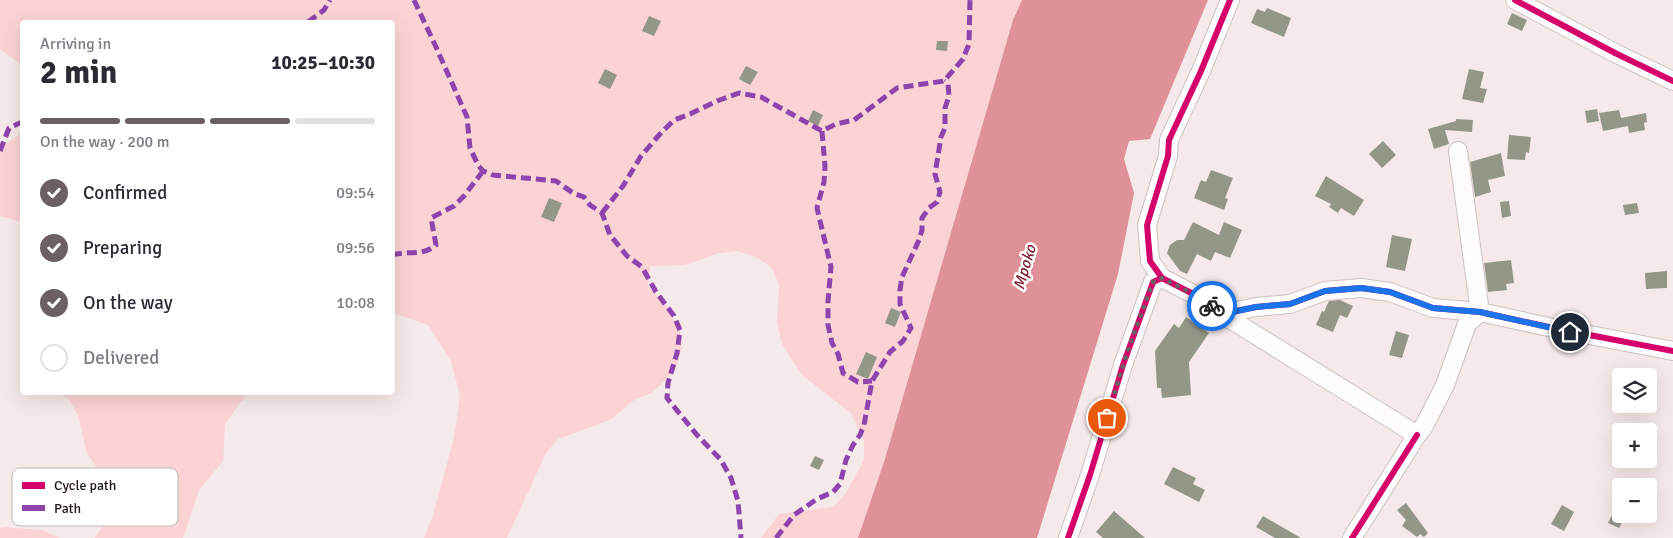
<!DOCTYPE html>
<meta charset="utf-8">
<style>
body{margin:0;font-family:Signika,sans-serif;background:#f2f2f3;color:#2b2b33;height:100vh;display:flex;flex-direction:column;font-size:19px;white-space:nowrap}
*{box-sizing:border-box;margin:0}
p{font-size:16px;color:#7c7c81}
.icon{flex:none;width:28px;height:28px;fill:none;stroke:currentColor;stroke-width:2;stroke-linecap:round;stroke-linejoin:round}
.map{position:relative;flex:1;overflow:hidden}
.sheet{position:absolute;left:20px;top:20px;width:375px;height:375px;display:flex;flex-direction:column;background:#fff;border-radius:5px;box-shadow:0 5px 20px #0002}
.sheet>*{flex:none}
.fabs{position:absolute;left:1612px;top:368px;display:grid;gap:10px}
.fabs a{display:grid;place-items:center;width:45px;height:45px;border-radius:5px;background:#fff;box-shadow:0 5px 20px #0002;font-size:25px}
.pin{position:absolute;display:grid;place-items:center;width:42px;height:42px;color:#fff;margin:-21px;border:2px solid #fff;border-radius:50%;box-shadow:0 1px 5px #0007}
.courier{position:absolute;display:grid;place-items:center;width:50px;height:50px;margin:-25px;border:4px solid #1a73e8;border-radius:50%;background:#fff;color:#222;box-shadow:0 1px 6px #0007}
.overview em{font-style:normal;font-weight:700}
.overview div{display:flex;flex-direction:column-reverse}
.overview{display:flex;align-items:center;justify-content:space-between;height:85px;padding:0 20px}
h1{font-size:32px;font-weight:700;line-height:38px}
.bar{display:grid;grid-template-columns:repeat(4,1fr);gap:8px 5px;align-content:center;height:60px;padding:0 20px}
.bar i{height:6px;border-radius:4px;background:#e1e1e2}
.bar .on{background:#6c6162}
.bar p{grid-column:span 4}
ol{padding:0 20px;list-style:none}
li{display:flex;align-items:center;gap:15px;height:55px}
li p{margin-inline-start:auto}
li .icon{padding:5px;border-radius:50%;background:#6c6162;color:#fff;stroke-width:4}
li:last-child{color:#7c7c81}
li i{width:28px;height:28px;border:2px solid #e1e1e2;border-radius:50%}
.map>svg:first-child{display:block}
.green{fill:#fbd3d4}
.water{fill:#de9297}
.building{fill:#929788}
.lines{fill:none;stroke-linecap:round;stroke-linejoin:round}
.minor-casing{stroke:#cdc2c2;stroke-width:20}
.minor{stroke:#fefcfc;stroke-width:18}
.quiet{stroke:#8e44ad;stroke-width:5;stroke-dasharray:10 5;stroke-linecap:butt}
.cycleway-casing{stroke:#fff;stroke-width:9}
.cycleway{stroke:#d6006c;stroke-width:6}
.done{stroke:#6c6162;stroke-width:5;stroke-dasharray:0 9}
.route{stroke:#1a73e8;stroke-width:6}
.labels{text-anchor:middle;stroke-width:5;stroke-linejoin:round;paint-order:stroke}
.water-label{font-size:16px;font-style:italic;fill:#781a2a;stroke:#fff}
.key{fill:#fff;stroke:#bcbaba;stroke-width:1}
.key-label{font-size:14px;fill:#211819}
</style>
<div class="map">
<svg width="1673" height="538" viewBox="0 0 1673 538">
<rect width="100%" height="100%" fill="#f6e9e9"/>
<g class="green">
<path d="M0,0H1022L1013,20L884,462L858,538H761L779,514L833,507L846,493L864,460V441L851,413L802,375L782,344L777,322L779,284L771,267L756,257L738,251L719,253L685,265L650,266L648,286L665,304L680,330L682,348L677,365L665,381L651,393L634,400L610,420L558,439L546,453L507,538H424L433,515L454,438L460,396L451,361L428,325L393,313L392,22H22V65L0,49Z"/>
<path d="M22,132V222L0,216V149Z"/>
<path d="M56,393H247L225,424L223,461L199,490L183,538H95L105,523L111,502L107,484L87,453L78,415L69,399Z"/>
<path d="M4,527L41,530L60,538H0V529Z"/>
</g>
<path class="water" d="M1022,0H1208L1150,139L1129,141L1124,159L1134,193L1118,274L1037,538H858L884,462L1013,20Z"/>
<g class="building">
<path d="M1267,8L1291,18L1284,37L1251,23L1257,9L1265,12Z"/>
<path d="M1512,13L1527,20L1522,31L1507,24Z"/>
<path d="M649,16L661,21L654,36L642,31Z"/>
<path d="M937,41H948L947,51L936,50Z"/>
<path d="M746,66L758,72L750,85L739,79Z"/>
<path d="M605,69L617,75L610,89L598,83Z"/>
<path d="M1469,69L1484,72L1480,88L1487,89L1483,103L1462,99Z"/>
<path d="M1597,109L1599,121L1587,123L1585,111Z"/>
<path d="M813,110L823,115L818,126L808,121Z"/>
<path d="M1619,110L1621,118L1646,113L1647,122L1644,123L1645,130L1629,133L1628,126L1603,131L1599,113Z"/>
<path d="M1456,119L1473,120L1472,132L1445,130L1449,144L1434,149L1428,129L1456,121Z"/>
<path d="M1509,135L1531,137L1529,153L1526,152L1525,160L1507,159Z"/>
<path d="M1383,141L1396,155L1382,168L1369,154Z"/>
<path d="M1501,153L1505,176L1488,180L1491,192L1475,197L1470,162Z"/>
<path d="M1211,170L1233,178L1225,198L1228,199L1224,210L1194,198L1201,180L1206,182Z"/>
<path d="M1326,176L1364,200L1354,216L1341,208L1338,213L1329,207L1331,204L1315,196Z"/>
<path d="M549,198L562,203L554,222L541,217Z"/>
<path d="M1509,201L1511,216L1502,218L1500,202Z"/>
<path d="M1637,203L1639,213L1625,215L1623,205Z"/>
<path d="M1193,222L1219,235L1224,222L1242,230L1230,258L1215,252L1211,261L1197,254L1187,274L1180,271L1167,253L1170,245L1177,240H1184Z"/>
<path d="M1392,235L1412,239L1405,271L1386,267Z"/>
<path d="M1511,260L1514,283L1506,284L1507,290L1488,292L1484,263Z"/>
<path d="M1667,271V288L1646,289L1645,273Z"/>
<path d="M1340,300L1353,306L1347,318L1340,315L1333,332L1316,325L1322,311L1324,312L1329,301Z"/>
<path d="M891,308L901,312L895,327L885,323Z"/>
<path d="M1186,317L1209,333L1189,362L1191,395L1162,398L1161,388H1157L1155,351L1174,324L1179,328Z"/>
<path d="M1396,331L1409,335L1402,358L1389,355Z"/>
<path d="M866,352L877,357L868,379L856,374Z"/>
<path d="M815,456L824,460L819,470L810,466Z"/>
<path d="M1173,467L1196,478L1193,484L1205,490L1199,502L1164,484Z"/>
<path d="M1621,497V514H1626L1619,528L1608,523Z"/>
<path d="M1406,503L1428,533L1424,537L1420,534L1417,537L1402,526L1406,520L1397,510Z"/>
<path d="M1562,505L1574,512L1564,531L1551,524Z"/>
<path d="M1114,511L1145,538H1103L1096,532Z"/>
<path d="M1263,516L1301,538H1275L1256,527Z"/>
</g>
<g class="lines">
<g class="minor-casing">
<g id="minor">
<path d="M1230,0L1201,71L1169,140L1168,156L1147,225L1150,261L1162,278L1201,298L1222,314L1256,307L1290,304L1325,291L1361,288L1390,292L1433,308L1480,312L1553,328L1673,351"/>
<path d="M1515,0L1615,53L1673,81"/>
<path d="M1458,151L1480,312"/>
<path d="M1222,314L1417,435L1424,426L1445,385L1467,324L1480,312"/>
<path d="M1068,538L1090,475L1123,365L1153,282L1162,278"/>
<path d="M1352,538L1417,435"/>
</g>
</g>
<use href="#minor" class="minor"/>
<g class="quiet">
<path d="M414,0L436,47L467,117L470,148L478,165L483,171L493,175L556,181L573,193L584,197L590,205L602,213L610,235L627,256L642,267L656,292L674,316L680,330L677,353L668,383L667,398L697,435L721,460L731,478L738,501L741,538"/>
<path d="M308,22L324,10L330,0"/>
<path d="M822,131L825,166L824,182L817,208L831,267L828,301V325L832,343L838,354L843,373L858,382L872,381"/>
<path d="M0,151L9,128L22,122"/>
<path d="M602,213L623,186L641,156L660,134L674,120L690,114L717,101L739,93L761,97L822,131L836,124L854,120L897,88L944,81L963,59L969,44L970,0"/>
<path d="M392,255C408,250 422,257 436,245L431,218L454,206L464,196L483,171"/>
<path d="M776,538L794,515L817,499L833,492L840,484L846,460L853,445L860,435L864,425L872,381L890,352L903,341L911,328L900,304V290L902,277L919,240L922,230V218L929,208L937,202L940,192L935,174L941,137L945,128V108L949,96L948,84L944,81"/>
</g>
<g class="cycleway-casing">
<g id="cycleway">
<path d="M1230,0L1201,71L1169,140L1168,156L1147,225L1150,261L1162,278L1201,298L1222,314L1256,307L1290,304L1325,291L1361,288L1390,292L1433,308L1480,312L1553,328L1673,351"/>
<path d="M1515,0L1615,53L1673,81"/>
<path d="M1068,538L1090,475L1123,365L1153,282L1162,278"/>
<path d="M1352,538L1417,435"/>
</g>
</g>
<use href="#cycleway" class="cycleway"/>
</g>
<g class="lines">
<path class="done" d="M1107,418L1128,350L1153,282L1162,278L1201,298L1212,306"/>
<path class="route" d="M1212,306L1222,314L1256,307L1290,304L1325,291L1361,288L1390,292L1433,308L1480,312L1570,332"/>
</g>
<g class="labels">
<g class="water-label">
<text transform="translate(1024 267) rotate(-74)" y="6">Mpoko</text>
</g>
</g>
<rect x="12" y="468" width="166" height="58" rx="8" class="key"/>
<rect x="22" y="482" width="23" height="7" fill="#d6006c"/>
<rect x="22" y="505" width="23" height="6" fill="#8e44ad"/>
<g class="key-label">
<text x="54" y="490">Cycle path</text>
<text x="54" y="513">Path</text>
</g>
</svg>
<div class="fabs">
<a><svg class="icon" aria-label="layers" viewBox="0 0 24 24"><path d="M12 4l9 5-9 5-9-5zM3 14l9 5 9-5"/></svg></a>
<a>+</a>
<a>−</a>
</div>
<div class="pin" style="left:1107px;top:418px;background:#ea580c"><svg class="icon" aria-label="bag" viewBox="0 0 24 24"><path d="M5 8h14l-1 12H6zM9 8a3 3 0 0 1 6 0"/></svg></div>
<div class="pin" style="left:1570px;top:332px;background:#1f2937"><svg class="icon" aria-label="home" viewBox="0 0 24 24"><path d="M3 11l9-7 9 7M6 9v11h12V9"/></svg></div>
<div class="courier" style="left:1212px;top:306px"><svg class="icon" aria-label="bike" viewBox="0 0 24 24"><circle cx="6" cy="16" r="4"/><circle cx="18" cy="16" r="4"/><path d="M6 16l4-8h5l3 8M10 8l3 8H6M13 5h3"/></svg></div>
<section class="sheet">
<div class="overview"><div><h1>2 min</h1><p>Arriving in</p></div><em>10:25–10:30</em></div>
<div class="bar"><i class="on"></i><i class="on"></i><i class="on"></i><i></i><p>On the way · 200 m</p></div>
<ol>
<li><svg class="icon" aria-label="check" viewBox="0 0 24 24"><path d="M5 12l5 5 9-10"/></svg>Confirmed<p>09:54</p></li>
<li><svg class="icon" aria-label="check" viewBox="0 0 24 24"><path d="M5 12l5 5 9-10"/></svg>Preparing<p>09:56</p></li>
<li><svg class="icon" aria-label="check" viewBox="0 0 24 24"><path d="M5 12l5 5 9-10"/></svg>On the way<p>10:08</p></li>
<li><i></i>Delivered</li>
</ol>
</section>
</div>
